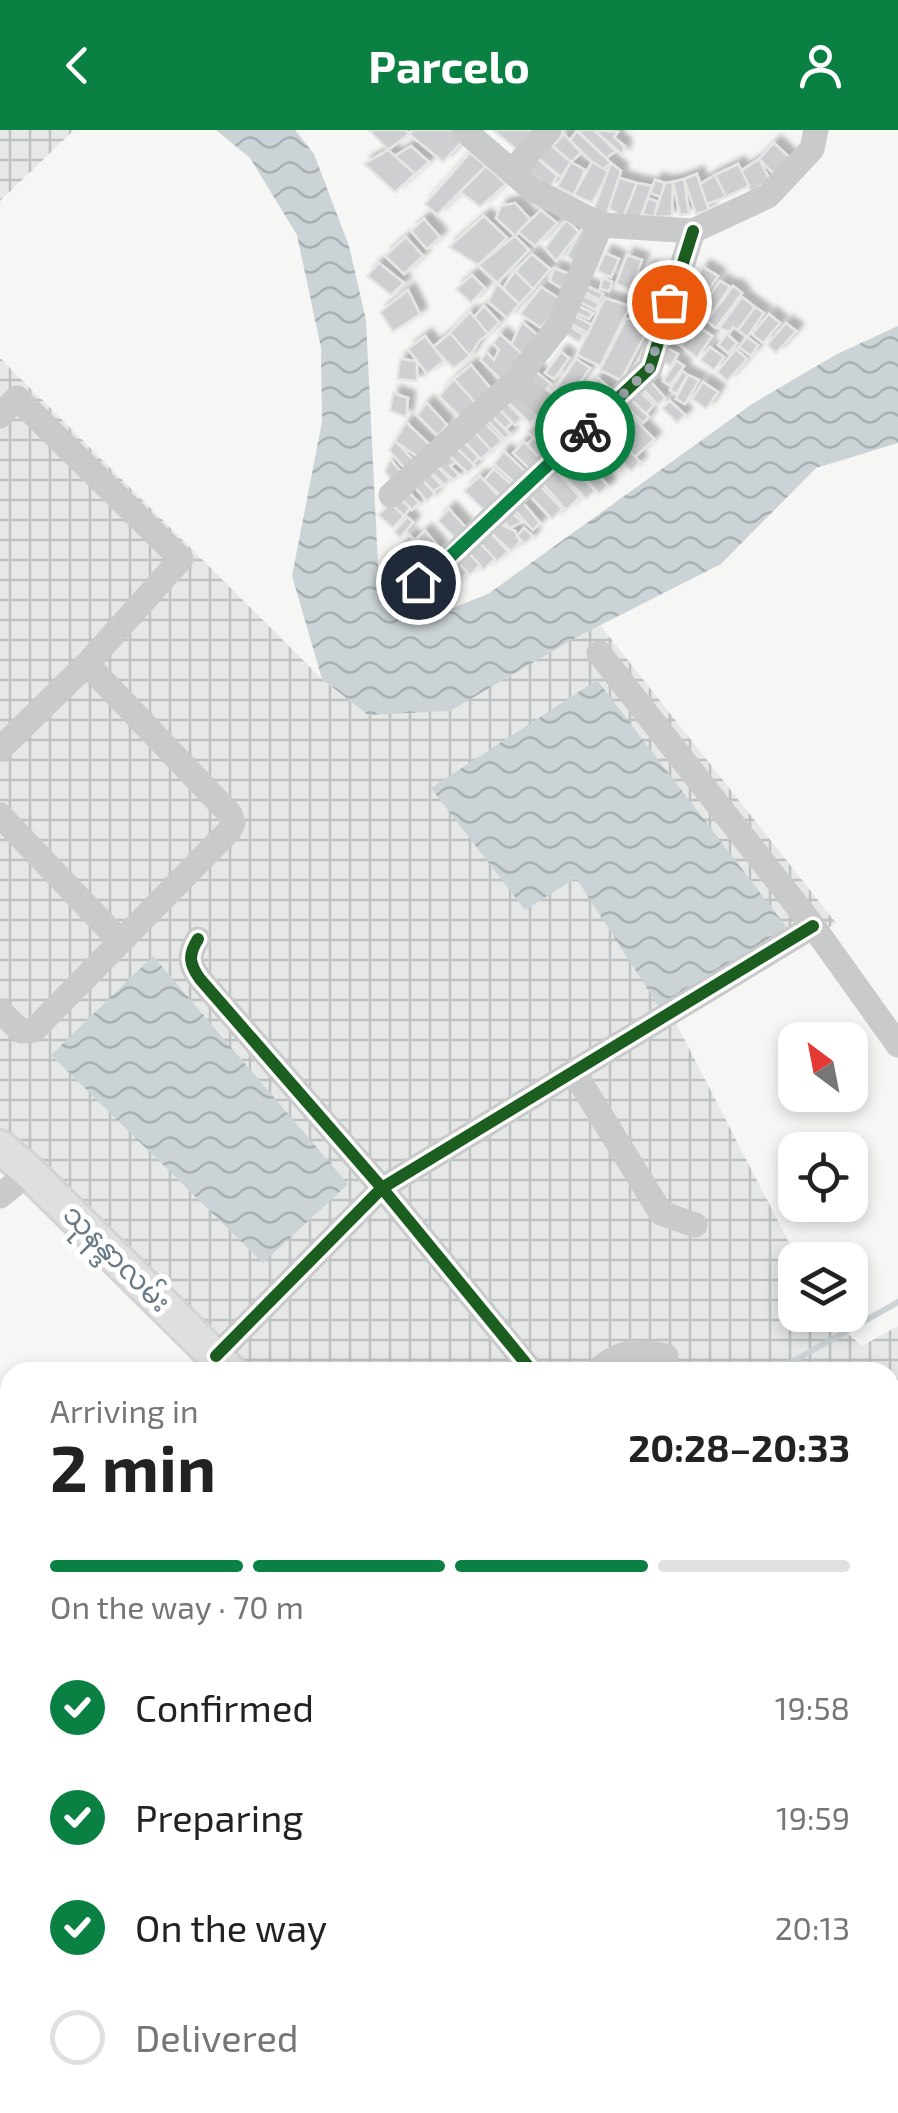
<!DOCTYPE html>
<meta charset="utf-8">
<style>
body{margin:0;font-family:"Exo 2","Noto Sans Myanmar",sans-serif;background:#f2f2f2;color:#222;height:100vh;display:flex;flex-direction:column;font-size:38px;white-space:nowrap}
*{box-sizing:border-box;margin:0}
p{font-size:32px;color:#767676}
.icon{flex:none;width:55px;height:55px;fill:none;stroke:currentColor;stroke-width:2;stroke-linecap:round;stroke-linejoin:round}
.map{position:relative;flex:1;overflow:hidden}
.details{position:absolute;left:0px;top:1232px;width:900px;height:752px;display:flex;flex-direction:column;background:#fff;border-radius:30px 30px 0 0;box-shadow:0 5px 15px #0003}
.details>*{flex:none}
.needle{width:65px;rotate:328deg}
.fabs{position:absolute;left:778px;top:892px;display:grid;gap:20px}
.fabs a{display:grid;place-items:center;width:90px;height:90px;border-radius:20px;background:#fff;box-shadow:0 5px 15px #0003;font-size:50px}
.pin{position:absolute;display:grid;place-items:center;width:85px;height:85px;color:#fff;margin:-42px;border:5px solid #fff;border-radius:50%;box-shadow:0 2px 10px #0007}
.courier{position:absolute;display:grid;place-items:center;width:100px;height:100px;margin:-50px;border:8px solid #0b8043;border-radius:50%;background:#fff;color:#222;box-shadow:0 2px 12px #0007}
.headline em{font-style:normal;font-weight:700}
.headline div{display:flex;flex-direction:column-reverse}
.headline{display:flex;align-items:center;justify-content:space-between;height:170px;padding:0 50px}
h1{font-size:65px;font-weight:700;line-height:75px}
.bar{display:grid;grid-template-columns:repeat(4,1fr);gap:15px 10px;align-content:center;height:120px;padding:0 50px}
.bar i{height:12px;border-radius:8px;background:#e0e0e0}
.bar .on{background:#0b8043}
.bar p{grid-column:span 4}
ol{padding:0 50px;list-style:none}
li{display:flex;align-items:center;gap:30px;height:110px}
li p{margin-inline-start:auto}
li .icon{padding:10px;border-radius:50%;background:#0b8043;color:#fff;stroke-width:4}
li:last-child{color:#767676}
li i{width:55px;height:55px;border:5px solid #e0e0e0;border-radius:50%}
header{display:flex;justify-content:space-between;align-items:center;height:130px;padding:0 50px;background:#0b8043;color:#fff;font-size:45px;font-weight:700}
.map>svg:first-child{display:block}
.industrial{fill:url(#industrial-grid)}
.water{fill:url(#water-waves)}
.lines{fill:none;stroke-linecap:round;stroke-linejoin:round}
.stream{stroke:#cbd3d6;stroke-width:6}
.building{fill:#cdcfd0;stroke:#e6e6e5;stroke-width:2.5;filter:url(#shadow)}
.major-casing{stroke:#d2d3d3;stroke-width:38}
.minor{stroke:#c9caca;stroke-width:25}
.major{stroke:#dedfdf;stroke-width:32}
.cycleway-casing{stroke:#fff;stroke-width:19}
.cycleway{stroke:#1b5e20;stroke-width:12}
.done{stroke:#9aa5ac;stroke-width:10;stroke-dasharray:0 18}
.route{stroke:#0b8043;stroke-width:12}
.labels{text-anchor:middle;stroke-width:10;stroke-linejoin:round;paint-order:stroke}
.street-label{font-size:28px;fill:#687984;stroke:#fff}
</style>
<header><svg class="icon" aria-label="back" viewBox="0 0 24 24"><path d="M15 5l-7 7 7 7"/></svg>Parcelo<svg class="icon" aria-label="person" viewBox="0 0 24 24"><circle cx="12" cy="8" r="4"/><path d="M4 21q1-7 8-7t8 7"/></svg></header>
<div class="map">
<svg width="898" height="1983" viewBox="0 0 898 1983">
<defs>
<pattern id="industrial-grid" width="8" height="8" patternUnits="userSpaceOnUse" patternTransform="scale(2.5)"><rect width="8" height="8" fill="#e6e8e8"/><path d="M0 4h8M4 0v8" fill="none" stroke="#bec1c2"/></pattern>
<pattern id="water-waves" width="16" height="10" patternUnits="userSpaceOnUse" patternTransform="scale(2.5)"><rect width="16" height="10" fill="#cbd3d6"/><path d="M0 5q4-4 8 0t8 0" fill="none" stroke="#a9b0b3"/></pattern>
<filter id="shadow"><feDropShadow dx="7" dy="-7" stdDeviation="2.5" flood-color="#0004"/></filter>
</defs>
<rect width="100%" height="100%" fill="#f6f6f5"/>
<g class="industrial">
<path d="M0,0H74L0,71Z"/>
<path d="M0,228L322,549L368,585L575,508L600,495L836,793L676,893L798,1130H795V1185H826L862,1216L898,1196V1983H776L772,1975H890V1242H256L228,1211L0,1002Z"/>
</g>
<g class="water">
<path d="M216,0H295L314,24L349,116L366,190L379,456L412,494L488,464L752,274L837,224L898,196V313L816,338L721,434L575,508L450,581L368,585L322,549L292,446L322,292L321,218L297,105L250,28Z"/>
<path d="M597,550L788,799L659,877L576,748L525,780L431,658Z"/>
<path d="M153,826L348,1054L263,1133L51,925Z"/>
<path d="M10,1666V1848L8,1850L0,1839V1673Z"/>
</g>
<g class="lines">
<path class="stream" d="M774,1242L898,1172"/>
</g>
<g class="building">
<path d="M369,0H406L409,4L388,20Z"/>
<path d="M413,0H458L466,7L443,32L409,4Z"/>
<path d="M493,0H536L518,21Z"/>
<path d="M577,0H594L616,21L606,28Z"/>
<path d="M594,0L618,2L614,7L624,16L623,25Z"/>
<path d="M577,1L611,33L601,41L570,10Z"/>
<path d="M564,4L581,23L571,32L553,16Z"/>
<path d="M544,9L571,32L561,47L535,26Z"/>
<path d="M774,13L792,30L776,46L759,29Z"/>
<path d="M411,16L429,32L415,44L395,26Z"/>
<path d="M388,20L415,44L395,62L364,34Z"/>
<path d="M470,23L486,36L437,85L425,74Z"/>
<path d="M535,26L557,46L550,58L525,38Z"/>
<path d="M759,29L770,50L751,62L741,41Z"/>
<path d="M571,32L585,40L574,65L557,57Z"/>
<path d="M592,32L609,42L592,73L574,65Z"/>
<path d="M611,33L621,41L607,85L593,81Z"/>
<path d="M738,34L749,56L726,67L715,45Z"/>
<path d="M486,36L506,54L480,77L460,62Z"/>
<path d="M697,44L709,80L696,84L684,49Z"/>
<path d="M715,45L726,67L707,74L700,54Z"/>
<path d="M619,48L637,53L623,88L609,78Z"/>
<path d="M684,49L689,84L680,85L673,52Z"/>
<path d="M655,50L665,53L661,67L650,63Z"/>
<path d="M673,52L672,86L654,87L665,53Z"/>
<path d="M637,53L652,56L639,92L623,88Z"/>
<path d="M648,68L658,72L654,87L642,84Z"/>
<path d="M515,73L530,89L515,106L496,88L501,76Z"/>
<path d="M541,80L557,93L535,116L518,102Z"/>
<path d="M484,86L507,108L478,135L449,117Z"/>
<path d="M424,89L440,107L427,119L411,101Z"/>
<path d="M566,90L579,102L556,131L545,118Z"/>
<path d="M584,95L598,102L582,139L567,126Z"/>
<path d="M515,106L529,120L497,153L478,135Z"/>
<path d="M406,107L423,126L404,144L385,126Z"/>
<path d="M605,123L619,129L611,147L597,141Z"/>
<path d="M532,124L550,139L533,159L515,141Z"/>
<path d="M627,125L642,130L631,160L616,154Z"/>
<path d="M379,133L404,153L391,165L367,146Z"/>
<path d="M703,137L718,146L698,177L684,168Z"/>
<path d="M554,138L572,145L566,161L550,151Z"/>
<path d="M647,138L660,143L652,169L638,165Z"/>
<path d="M515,141L533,159L519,174L503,158Z"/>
<path d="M472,145L485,158L471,173L456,159Z"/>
<path d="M603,148L612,152L609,161L600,159Z"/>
<path d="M720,151L730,157L713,182L703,175Z"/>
<path d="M497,153L519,174L507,188L488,172Z"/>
<path d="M583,154L603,164L600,170L580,160Z"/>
<path d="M733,156L742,163L716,198L707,191Z"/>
<path d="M541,157L563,171L541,198L520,184Z"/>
<path d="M408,160L420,184L393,202L380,182Z"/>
<path d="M579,164L599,173L596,180L576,170Z"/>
<path d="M654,165L666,171L657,190L645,184Z"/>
<path d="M742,167L755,177L738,200L733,197L730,202L719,198Z"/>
<path d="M605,168L630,176L600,236L577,225Z"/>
<path d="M576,175L593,183L589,189L572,181Z"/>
<path d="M484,176L499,192L488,204L474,187Z"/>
<path d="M755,177L764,183L747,207L738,200Z"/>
<path d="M675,179L689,184L678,214L663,208Z"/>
<path d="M470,182L488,204L479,211L470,226L450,203Z"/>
<path d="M569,183L592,195L588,203L565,190Z"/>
<path d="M769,184L780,193L763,213L752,204Z"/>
<path d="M635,188L650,195L621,250L600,240L626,189Z"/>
<path d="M522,192L539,206L525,227L511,215Z"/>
<path d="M786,193L796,201L776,223L767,215Z"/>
<path d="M566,194L584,205L579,212L561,201Z"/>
<path d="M696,195L712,206L697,228L681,216Z"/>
<path d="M450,203L470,226L453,238L433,217Z"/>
<path d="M500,204L525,227L504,253L481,230L486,222L494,230L499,220L493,213Z"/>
<path d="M727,204L737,213L728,223L718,215Z"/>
<path d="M425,206L444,231L427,244L408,219Z"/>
<path d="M747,207L758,215L751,226L739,217Z"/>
<path d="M663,216L678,224L671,236L657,229Z"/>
<path d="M710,217L724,227L714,240L700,230Z"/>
<path d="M736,219L747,229L727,251L717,242Z"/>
<path d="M561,222L569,228L554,249L545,243Z"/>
<path d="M400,229L417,231V251L397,249Z"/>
<path d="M576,229L590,238L561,279L548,270Z"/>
<path d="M676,231L684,236L670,255L663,251Z"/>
<path d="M471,235L492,260L478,276L454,249Z"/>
<path d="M533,239L551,254L541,265L523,250Z"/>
<path d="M682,241L688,245L676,264L670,260Z"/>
<path d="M688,245L699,250L685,274L676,269Z"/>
<path d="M598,248L613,261L605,277L586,261Z"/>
<path d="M454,249L478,276L463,290L439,266Z"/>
<path d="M650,251L665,268L658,275L642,258Z"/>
<path d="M703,252L718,262L706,279L692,269Z"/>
<path d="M579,260L588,267L572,288L563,281Z"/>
<path d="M639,260L654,275L646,284L631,269Z"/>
<path d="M511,261L537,285L530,293L504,269Z"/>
<path d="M393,263L408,268L406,287L390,281Z"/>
<path d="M628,267L649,287L643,293L621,271Z"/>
<path d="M670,271L685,285L677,293L662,278Z"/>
<path d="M427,273L447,295L438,306L417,285Z"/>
<path d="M507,273L522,288L515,295L500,280Z"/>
<path d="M622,276L654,309L635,327L604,295Z"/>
<path d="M500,280L512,293L505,299L491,285Z"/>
<path d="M491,285L510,304L505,309L483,286Z"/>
<path d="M549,287L571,307L563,316L541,294Z"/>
<path d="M482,290L502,311L491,320L472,300Z"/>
<path d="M406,292L432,317L421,329L395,311Z"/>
<path d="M601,292L640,332L631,341L592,301Z"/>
<path d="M535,294L560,316L551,324L528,302Z"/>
<path d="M469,296L491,320L481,329L459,306Z"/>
<path d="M460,308L479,328L472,334L453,314Z"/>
<path d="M534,308L551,324L544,333L527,314Z"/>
<path d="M582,309L604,335L596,342L574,317Z"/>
<path d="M602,309L622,333L613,341L593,317Z"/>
<path d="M395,311L416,333L406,340L389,320Z"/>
<path d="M524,312L544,333L533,342L513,323Z"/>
<path d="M453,314L475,336L468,343L446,323Z"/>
<path d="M576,320L608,356L599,364L567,327Z"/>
<path d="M504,321L529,345L518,356L494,334Z"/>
<path d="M446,323L456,332L450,336L459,345L454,350L436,335Z"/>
<path d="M390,329L402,343L392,352L385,341Z"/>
<path d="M431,329L450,350L445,355L426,338Z"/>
<path d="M565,329L595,361L586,369L556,338Z"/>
<path d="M494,339L512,355L501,366L484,350Z"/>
<path d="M556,341L580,367L566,380L542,353Z"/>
<path d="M429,342L442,356L433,361L422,350Z"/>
<path d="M480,346L501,369L487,383L464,361Z"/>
<path d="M420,347L435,364L427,371L413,355Z"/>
<path d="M539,355L562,379L552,389L529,365Z"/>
<path d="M405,358L419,373L412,380L397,365Z"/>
<path d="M397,365L410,378L404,386L390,373Z"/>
<path d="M520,369L540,393L533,400L511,376Z"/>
<path d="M390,373L404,386L393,398L378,385Z"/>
<path d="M449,379L466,398L455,408L438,391Z"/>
<path d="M510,381L522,392L510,398L502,390Z"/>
<path d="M407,387L413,392L400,408L394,402Z"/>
<path d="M500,394L515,401L520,412L511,421L491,403Z"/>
<path d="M524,398L533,406L525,414L517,406Z"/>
<path d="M425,401L441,419L433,425L417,408Z"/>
<path d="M491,403L508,422L496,432L480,413Z"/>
<path d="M409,405L434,430L426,437L403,412Z"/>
<path d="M477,410L495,429L483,440L466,420Z"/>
<path d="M466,420L480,435L470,445L456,430Z"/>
<path d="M410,422L424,438L415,447L401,432Z"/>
<path d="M453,427L468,443L458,452L443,436Z"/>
<path d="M401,435L412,447L403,455L393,444Z"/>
<path d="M447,439L458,452L450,458L439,447Z"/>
<path d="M435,448L447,462L438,470L426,455Z"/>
<path d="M421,456L433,469L425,477L413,464Z"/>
</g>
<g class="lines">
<g class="major-casing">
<g id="major">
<path d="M0,1017L29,1042L231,1242"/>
<path d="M757,1975L761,1983"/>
</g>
</g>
<g class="minor">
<path d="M464,0L532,59L601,95L693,101L768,66L812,19L816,0"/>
<path d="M512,41L549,0"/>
<path d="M514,252L582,304"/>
<path d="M0,286L17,268L181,429L87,534L0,619"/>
<path d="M391,365L514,252L559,195L601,95"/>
<path d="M418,452L420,454L442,435L650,238L693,101"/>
<path d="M599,523L813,796L898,915"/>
<path d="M0,685L119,810"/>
<path d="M198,809C188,825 189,834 200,849L382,1058L533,1242"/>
<path d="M0,881L21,901L34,900L229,701L233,693L230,684L87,534"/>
<path d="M574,942L661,1083L695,1095"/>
<path d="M0,1066L29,1042"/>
<path d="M216,1226L382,1058L813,796"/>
<path d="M595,1242C622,1221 631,1219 666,1226"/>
<path d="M890,1376L898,1372"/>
<path d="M0,1474L10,1473"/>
<path d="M890,1558L898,1553"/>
<path d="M0,1640L10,1632"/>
<path d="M890,1747L898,1743"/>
<path d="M890,1836L898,1854"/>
<path d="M167,1975L172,1983"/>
<path d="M353,1975L357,1983"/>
<path d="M532,1975L536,1983"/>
<path d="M65,1983L77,1975"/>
</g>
<use href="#major" class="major"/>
<g class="cycleway-casing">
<g id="cycleway">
<path d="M418,452L420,454L442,435L650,238L693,101"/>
<path d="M198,809C188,825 189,834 200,849L382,1058L533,1242"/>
<path d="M216,1226L382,1058L813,796"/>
</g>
</g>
<use href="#cycleway" class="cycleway"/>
</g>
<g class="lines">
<path class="done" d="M585,301L650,238L669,172"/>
<path class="route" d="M418,452L420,454L585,301"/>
</g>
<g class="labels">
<g class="street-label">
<text transform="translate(117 1128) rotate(45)" y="10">သုနန္ဒာလမ်း</text>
</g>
</g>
</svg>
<div class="fabs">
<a><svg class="needle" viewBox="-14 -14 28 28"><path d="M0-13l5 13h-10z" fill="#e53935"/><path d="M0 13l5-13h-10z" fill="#767676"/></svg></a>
<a><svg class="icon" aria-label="locate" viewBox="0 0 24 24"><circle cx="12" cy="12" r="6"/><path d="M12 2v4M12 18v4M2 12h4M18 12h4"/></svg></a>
<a><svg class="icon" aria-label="layers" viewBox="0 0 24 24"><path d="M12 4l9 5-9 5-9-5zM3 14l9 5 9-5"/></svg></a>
</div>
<div class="pin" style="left:669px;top:172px;background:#ea580c"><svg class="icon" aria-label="bag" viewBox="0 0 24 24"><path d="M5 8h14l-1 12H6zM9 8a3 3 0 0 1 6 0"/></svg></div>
<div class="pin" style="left:418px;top:452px;background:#1f2937"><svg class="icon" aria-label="home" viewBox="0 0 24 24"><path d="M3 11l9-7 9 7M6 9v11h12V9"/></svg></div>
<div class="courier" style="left:585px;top:301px"><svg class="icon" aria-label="bike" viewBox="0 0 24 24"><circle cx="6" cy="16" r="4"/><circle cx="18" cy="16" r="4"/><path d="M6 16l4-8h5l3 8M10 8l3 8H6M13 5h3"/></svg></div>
<section class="details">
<div class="headline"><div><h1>2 min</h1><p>Arriving in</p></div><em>20:28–20:33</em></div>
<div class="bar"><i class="on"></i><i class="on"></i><i class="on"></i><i></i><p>On the way · 70 m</p></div>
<ol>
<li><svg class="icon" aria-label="check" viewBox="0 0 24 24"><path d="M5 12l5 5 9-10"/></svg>Confirmed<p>19:58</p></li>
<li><svg class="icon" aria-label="check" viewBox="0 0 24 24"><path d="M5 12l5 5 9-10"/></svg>Preparing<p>19:59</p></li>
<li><svg class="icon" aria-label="check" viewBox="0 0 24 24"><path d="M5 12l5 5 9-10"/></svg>On the way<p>20:13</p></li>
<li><i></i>Delivered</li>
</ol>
</section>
</div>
